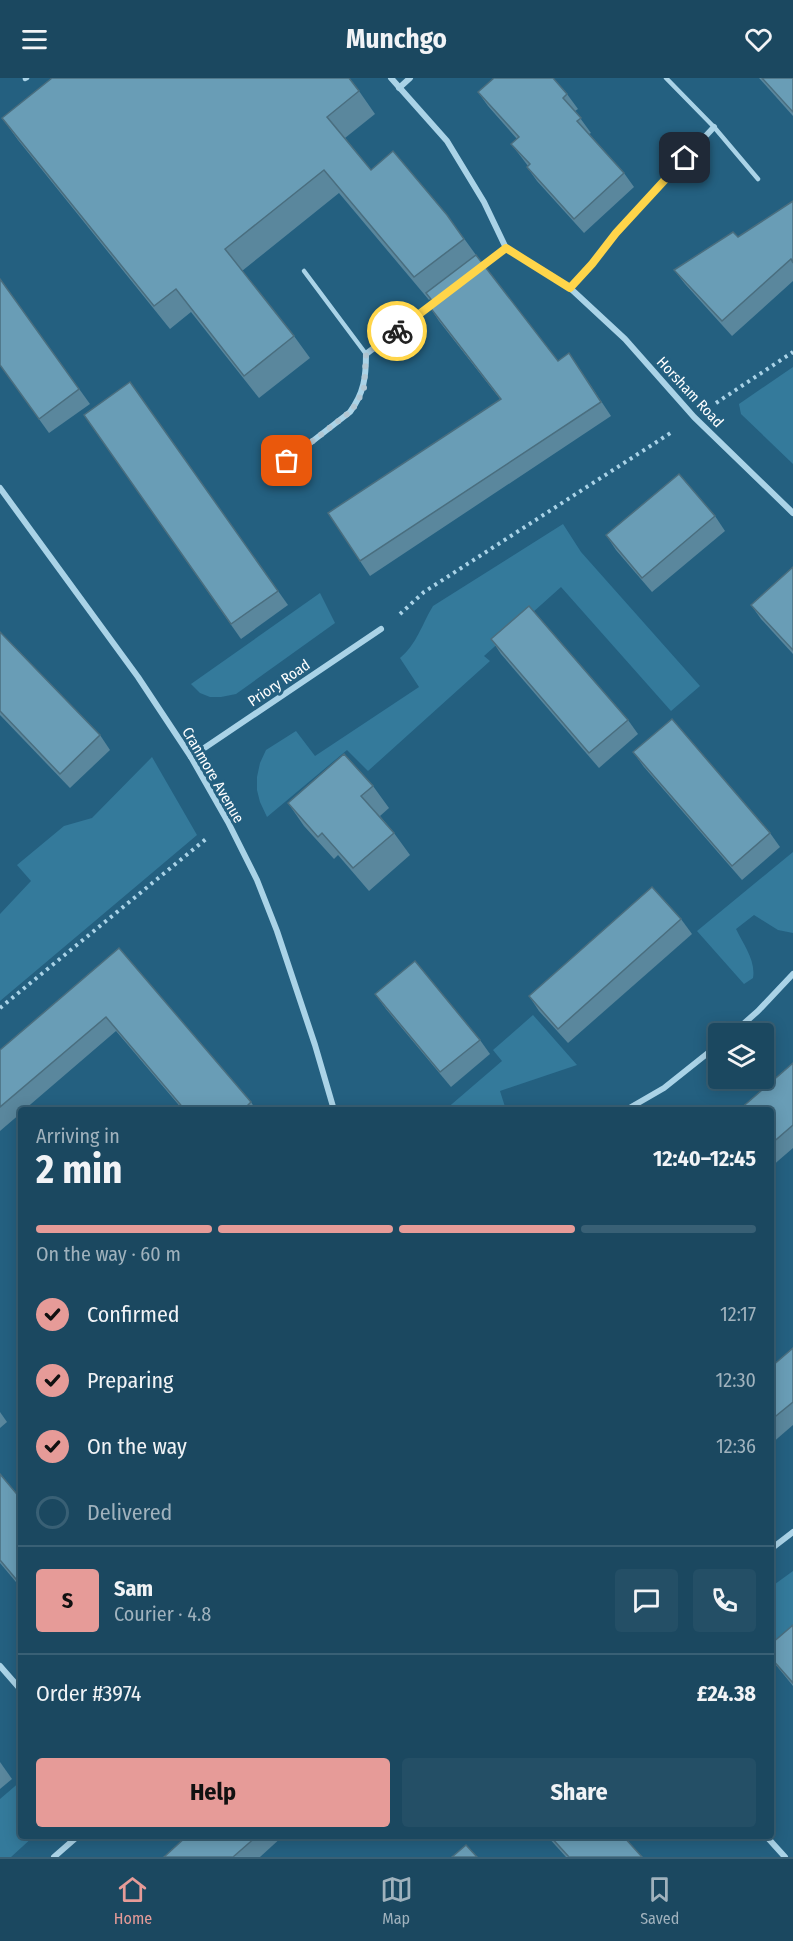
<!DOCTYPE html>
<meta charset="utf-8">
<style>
body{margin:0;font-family:"Fira Sans Condensed",sans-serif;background:#244f66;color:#f1f3f6;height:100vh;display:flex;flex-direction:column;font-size:22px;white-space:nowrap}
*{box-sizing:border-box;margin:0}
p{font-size:20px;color:#a0b2bd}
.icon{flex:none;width:33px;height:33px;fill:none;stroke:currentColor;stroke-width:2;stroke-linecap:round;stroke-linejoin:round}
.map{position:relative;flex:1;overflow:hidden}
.panel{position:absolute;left:18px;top:1029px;width:756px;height:732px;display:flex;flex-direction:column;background:#1b4860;border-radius:6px;box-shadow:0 3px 15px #0003,0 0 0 2px #396075}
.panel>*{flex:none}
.fabs{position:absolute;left:708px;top:945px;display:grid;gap:12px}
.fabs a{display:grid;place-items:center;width:66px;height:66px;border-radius:6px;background:#1b4860;box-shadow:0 3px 15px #0003,0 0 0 2px #396075;font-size:30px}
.pin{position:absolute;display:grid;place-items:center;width:51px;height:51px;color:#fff;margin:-26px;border-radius:12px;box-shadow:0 3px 9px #0006}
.courier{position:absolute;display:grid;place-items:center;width:60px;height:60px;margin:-30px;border:4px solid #ffd54a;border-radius:50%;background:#fff;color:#222;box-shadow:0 2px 8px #0007}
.headline em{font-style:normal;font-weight:700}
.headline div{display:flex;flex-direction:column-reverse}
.headline{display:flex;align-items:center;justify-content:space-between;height:102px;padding:0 18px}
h1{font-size:39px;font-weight:700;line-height:45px}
.bar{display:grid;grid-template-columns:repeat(4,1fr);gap:9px 6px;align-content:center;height:72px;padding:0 18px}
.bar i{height:8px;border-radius:4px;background:#396075}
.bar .on{background:#e69b98}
.bar p{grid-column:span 4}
.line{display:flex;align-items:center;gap:15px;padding:0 18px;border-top:2px solid #396075}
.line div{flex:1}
.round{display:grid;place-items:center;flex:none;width:63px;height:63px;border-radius:6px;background:#244f66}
ol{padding:0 18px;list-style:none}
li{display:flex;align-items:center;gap:18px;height:66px}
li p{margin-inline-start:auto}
li .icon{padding:6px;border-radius:50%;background:#e69b98;color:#111;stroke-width:4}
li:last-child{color:#a0b2bd}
li i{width:33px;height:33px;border:3px solid #396075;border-radius:50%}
.action{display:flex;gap:12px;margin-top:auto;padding:12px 18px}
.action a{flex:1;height:69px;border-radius:6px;background:#e69b98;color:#111;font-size:24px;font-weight:700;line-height:69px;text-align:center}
.action a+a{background:#244f66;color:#f1f3f6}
header{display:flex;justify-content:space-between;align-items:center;height:78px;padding:0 18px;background:#1b4860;font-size:27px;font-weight:700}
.tabs{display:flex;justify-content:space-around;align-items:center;height:84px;border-top:2px solid #396075;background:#1b4860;font-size:16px;color:#a0b2bd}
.tabs a{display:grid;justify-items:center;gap:3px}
.tabs .on{color:#e69b98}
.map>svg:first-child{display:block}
.green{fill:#347a9b}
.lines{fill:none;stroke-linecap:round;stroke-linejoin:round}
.path{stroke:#aad3e7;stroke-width:4;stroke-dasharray:3 4.5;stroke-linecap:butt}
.service{stroke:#aad3e7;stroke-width:4.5}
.minor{stroke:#aad3e7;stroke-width:6}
.wall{fill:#5a879d}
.building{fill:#699db6;stroke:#4a6e7f;stroke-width:1.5}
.done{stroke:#b2c7d3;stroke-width:6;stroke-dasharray:0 10.8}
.route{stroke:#ffd54a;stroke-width:8}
.labels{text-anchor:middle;stroke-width:6;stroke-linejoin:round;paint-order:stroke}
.street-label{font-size:15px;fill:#fff;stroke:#246080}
</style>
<header><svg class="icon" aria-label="menu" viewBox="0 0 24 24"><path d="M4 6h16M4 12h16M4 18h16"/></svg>Munchgo<svg class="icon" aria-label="heart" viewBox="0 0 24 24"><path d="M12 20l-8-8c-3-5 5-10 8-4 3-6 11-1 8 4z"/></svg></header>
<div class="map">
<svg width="793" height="1779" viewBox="0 0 793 1779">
<rect width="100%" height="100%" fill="#246080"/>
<g class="green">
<path d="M793,289V386L741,336L739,326Z"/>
<path d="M563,446L581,474L700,608L671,633L561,509L484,578L490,583L368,693L347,672L267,739L260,724L257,712V699L260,685L266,672L296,653L315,678L419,609L400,580C417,566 422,546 433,528Z"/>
<path d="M320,515L335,545L236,616L221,619H210L200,615L191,606Z"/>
<path d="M152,679L197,757L0,923V836L31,803L17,787L64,748L92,740Z"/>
<path d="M793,774V855L778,852L754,837L736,851C743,866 756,882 753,900L744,906L697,853Z"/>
<path d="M533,937L577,987L500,1013L506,1032H445L502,983L493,972Z"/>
<path d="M793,1493V1549L771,1567V1509Z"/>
<path d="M21,1703V1758H34L11,1779H0V1721Z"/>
</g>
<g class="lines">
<g class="path">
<path d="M716,325L793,274"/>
<path d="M400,536L424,514L672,354"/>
<path d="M0,930L206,761"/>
</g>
<g class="service">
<path d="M666,0L714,49L758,101"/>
<path d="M25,1L27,0"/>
<path d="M304,193L366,276"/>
</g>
<g class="minor">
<path d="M391,0L447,63L484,124L506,170L570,210L625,261L694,339L793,435"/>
<path d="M399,10L410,0"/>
<path d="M478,191L506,170"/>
<path d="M570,210L592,186L616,155L714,49"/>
<path d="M287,383L350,334C364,315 366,299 366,276L439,221"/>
<path d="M0,410L138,599L191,679L228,744L257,802L277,853L315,967L334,1032"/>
<path d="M191,679L381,551"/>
<path d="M732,956L758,933L793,896"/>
<path d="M626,1032L664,1010L718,967"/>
<path d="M771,1471L793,1454"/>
<path d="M0,1588L21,1612"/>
<path d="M766,1758L785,1779"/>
<path d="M54,1779L78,1758"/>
</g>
</g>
<g class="wall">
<path d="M759,0H793V38Z"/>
<path d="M359,13L375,36L345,60L371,92L447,137L476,177L558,283L569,275L611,338L370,498L360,483L500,321L439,243L429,228L433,225L430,221L429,222L339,115L242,193L294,258L310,280L259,320L191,234L170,251L18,62L2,40Z"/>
<path d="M478,14L567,16L578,31L575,33L591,55L589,56L624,95L634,109L584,155L537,103L527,89L528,88L522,80L511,66L517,61L488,28Z"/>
<path d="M793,123V203L732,258L685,206L674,192L738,159Z"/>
<path d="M0,201L90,326L49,355L0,287Z"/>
<path d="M130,304L288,527L241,561L84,337Z"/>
<path d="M715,438L725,453L652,514L616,472L606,457Z"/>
<path d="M793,489V576L761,541L751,527Z"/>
<path d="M0,554L100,657L110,672L70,710L0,637Z"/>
<path d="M491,561L628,642L638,656L599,690L501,576Z"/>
<path d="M633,674L770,755L780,769L742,802L644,689Z"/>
<path d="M373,708L389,730L380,738L394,755L410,777L369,813L338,777L334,781L304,748L288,725Z"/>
<path d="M681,841L692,856L568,965L539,933L529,918Z"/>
<path d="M119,870L251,1024L256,1032H183L116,953L24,1032H21V1035L0,1053V972Z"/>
<path d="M375,916L480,962L490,976L451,1009L386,931Z"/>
<path d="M793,985V1070L771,1089V1032Z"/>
<path d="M793,1270V1347L771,1366V1289Z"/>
<path d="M0,1334L7,1344L0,1350Z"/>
<path d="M0,1396L21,1421V1510L0,1485Z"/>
<path d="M793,1547V1608L771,1581V1566Z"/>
<path d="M0,1684L12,1701L0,1711Z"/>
<path d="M187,1758H283L260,1779H164Z"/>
<path d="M547,1758H623L642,1779H566Z"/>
</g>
<g class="building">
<path d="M52,0H349L359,13L327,39L371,92L393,73L447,137L464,161L414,199L324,92L225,171L294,258L244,298L176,211L154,228L2,40Z"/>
<path d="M494,0H553L567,16L563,20L581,40L577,43L624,95L574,141L527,89L530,86L511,66L519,59L478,14Z"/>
<path d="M762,0H793V34Z"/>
<path d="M793,123V185L791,181L722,243L674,192L733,154L738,159Z"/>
<path d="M476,177L558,283L569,275L601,324L360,483L328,435L501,321L429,228L434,225L426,215Z"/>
<path d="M0,201L79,311L39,341L0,287Z"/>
<path d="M130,304L278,513L231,546L84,337Z"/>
<path d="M679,396L715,438L642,500L606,457Z"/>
<path d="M793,489V572L751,527Z"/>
<path d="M529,528L628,642L589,675L491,561Z"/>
<path d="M0,554L100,657L60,696L0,633Z"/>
<path d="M672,641L770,755L732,788L633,674Z"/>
<path d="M344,676L373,708L361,718L394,755L353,790L322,755L318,759L288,725Z"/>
<path d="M652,809L681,841L558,951L529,918Z"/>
<path d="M119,870L251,1024L243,1032H185L106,939L0,1029V972Z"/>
<path d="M415,883L480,962L440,994L375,916Z"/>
<path d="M793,985V1047L771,1066V1032H739Z"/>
<path d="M793,1270V1324L771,1342V1289Z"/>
<path d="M0,1396L21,1421V1507L0,1482Z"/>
<path d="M793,1547V1605L771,1580V1566Z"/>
<path d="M187,1758H257L233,1779H164Z"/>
<path d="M550,1758H623L642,1779H569Z"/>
<path d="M466,1767L477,1779H452Z"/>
</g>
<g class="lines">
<path class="done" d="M287,383L350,334L357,325L364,310L366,276L397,253"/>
<path class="route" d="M397,253L506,170L570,210L592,186L616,155L685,80"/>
</g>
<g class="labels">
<g class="street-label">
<text transform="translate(690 314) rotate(47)" y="5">Horsham Road</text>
<text transform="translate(279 605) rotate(-34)" y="5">Priory Road</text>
<text transform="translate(213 697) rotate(60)" y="5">Cranmore Avenue</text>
</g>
</g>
</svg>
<div class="fabs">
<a><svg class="icon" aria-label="layers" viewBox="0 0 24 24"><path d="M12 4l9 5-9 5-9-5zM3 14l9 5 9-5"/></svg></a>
</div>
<div class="pin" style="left:287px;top:383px;background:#ea580c"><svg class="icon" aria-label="bag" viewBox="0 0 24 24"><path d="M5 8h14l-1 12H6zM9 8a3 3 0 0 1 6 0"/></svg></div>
<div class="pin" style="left:685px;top:80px;background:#1f2937"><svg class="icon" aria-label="home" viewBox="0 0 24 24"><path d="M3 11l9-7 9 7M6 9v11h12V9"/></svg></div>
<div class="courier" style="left:397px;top:253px"><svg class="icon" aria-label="bike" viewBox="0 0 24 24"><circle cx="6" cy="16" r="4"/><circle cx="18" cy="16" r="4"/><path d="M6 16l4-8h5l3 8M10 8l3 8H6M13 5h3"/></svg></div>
<section class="panel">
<div class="headline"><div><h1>2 min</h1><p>Arriving in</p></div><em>12:40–12:45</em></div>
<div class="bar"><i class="on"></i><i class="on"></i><i class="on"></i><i></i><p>On the way · 60 m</p></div>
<ol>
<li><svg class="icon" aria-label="check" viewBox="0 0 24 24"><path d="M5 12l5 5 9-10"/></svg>Confirmed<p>12:17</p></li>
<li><svg class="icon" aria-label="check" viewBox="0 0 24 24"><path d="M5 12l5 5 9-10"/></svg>Preparing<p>12:30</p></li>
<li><svg class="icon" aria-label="check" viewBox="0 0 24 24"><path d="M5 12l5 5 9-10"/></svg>On the way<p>12:36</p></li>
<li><i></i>Delivered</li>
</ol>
<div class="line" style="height:108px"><b class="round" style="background:#e69b98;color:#111">S</b><div><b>Sam</b><p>Courier · 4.8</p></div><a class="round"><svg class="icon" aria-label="chat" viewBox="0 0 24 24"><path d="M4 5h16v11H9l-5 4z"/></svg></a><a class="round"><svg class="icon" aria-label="phone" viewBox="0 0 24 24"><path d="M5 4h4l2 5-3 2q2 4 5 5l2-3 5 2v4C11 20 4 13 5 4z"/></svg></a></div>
<div class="line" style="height:78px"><div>Order #3974</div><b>£24.38</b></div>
<div class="action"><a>Help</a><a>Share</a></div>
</section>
</div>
<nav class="tabs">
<a class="on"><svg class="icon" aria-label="home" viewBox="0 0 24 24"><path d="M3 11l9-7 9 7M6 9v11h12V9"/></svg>Home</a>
<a><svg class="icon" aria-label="map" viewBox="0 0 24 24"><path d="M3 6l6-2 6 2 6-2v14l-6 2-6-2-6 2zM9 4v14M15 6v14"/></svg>Map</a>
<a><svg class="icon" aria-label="saved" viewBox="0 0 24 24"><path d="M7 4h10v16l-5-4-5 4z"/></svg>Saved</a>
</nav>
